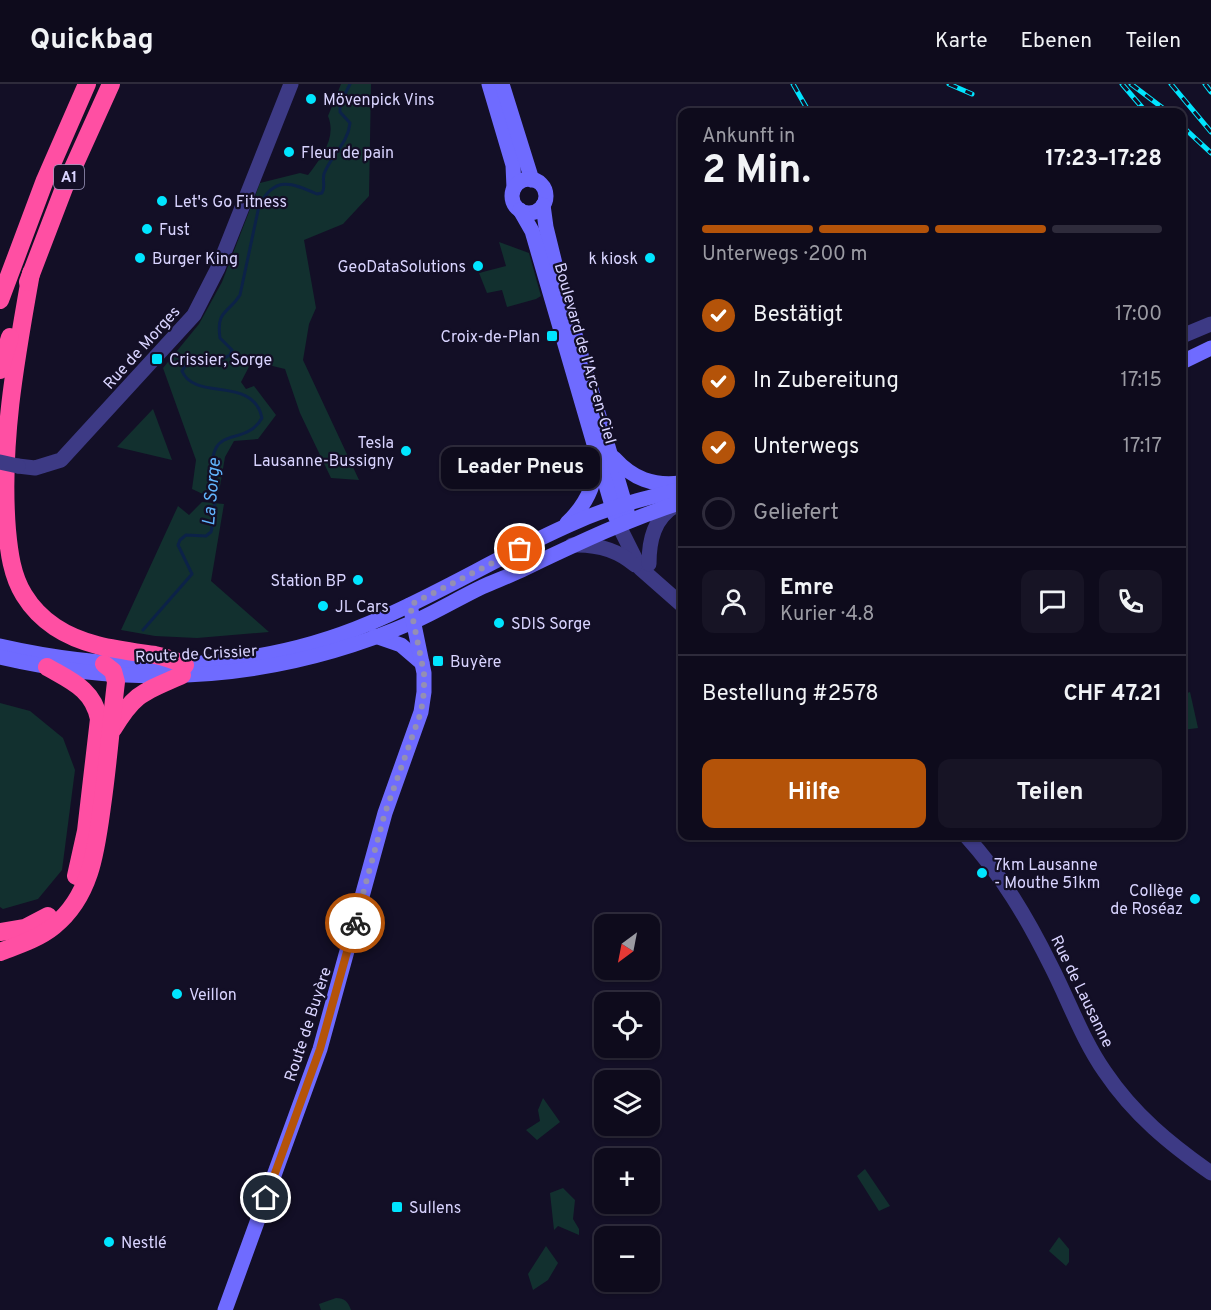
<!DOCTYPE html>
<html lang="de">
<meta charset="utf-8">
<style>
body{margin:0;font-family:Overpass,sans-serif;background:#171425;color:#f1f3f6;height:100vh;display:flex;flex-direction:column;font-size:22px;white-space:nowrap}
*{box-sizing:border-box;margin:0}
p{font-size:20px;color:#9b9ba3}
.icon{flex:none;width:33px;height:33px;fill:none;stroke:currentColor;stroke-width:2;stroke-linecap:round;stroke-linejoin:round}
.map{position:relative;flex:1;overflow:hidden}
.side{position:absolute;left:678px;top:24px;width:508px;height:732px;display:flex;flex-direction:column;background:#0e0b1c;border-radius:12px;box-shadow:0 2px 4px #0004,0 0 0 2px #2e2b3b}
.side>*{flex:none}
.needle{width:39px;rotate:212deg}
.controls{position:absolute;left:594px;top:830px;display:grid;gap:12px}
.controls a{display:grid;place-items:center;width:66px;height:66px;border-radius:12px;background:#0e0b1c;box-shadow:0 2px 4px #0004,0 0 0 2px #2e2b3b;font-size:30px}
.pin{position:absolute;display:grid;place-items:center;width:51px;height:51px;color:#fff;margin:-26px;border:3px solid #fff;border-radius:50%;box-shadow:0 2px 6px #0007}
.courier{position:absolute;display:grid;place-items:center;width:60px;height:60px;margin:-30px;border:4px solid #b45309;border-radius:50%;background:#fff;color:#222;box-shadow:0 2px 8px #0007}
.bubble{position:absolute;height:42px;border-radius:12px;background:#0e0b1c;box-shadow:0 2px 4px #0004,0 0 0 2px #2e2b3b;font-size:20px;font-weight:700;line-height:42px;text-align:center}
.summary em{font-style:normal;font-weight:700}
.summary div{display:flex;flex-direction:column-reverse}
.summary{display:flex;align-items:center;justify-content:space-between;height:102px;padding:0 24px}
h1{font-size:39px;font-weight:700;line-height:45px}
.bar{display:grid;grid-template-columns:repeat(4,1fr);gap:9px 6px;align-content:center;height:72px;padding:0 24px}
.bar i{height:8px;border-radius:4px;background:#2e2b3b}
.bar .on{background:#b45309}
.bar p{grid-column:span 4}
.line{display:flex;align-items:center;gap:15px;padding:0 24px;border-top:2px solid #2e2b3b}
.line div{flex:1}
.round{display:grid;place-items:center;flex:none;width:63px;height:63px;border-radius:12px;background:#171425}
ol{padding:0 24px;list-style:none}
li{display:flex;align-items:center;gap:18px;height:66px}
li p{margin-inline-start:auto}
li .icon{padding:6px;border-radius:50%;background:#b45309;color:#fff;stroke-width:4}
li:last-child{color:#9b9ba3}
li i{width:33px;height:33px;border:3px solid #2e2b3b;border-radius:50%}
.primary-button{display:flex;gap:12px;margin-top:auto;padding:12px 24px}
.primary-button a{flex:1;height:69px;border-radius:12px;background:#b45309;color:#fff;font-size:24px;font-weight:700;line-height:69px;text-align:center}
.primary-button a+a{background:#171425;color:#f1f3f6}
header{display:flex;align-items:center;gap:36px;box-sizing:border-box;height:84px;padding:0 30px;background:#0e0b1c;border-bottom:2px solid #2e2b3b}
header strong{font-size:28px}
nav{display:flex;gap:33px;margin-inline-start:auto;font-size:21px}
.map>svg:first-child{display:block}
.green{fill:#12302f}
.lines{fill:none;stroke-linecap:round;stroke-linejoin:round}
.stream{stroke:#0c2248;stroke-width:3}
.tertiary{stroke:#3d3a85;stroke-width:15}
.secondary{stroke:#6f6bff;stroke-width:15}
.motorway{stroke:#ff4fa3;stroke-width:18}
.rail-casing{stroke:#00e5ff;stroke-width:5}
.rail{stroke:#130f26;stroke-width:3;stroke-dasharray:9;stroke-linecap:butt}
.tertiary-bridge{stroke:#3d3a85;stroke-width:15}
.done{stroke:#948fb3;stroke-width:6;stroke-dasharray:0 10.8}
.route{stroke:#b45309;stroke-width:8}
.poi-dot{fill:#00e5ff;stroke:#130f26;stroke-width:2}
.labels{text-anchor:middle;stroke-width:4.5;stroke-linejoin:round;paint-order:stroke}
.shield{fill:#130f26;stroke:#9e99be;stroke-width:1.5}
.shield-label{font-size:15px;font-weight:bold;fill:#d9d4ff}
.poi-label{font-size:16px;fill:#d9d4ff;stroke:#130f26;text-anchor:start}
.street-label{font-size:16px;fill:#d9d4ff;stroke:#130f26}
.water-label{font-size:18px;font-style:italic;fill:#62b6ff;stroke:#130f26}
</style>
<header>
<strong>Quickbag</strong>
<nav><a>Karte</a><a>Ebenen</a><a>Teilen</a></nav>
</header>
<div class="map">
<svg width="1211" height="1226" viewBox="0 0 1211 1226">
<rect width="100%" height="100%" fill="#130f26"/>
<g class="green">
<path d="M341,0H371L369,112L343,140L304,156L316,224L309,240L303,276L359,396L331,394L300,329L285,285L252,277L241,298L246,305L254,302L276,331L258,355L234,357L225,373L219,408L205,411L192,405L196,376L163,284L199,240L222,198L260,99L300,89L308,91C321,74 337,54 328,32Z"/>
<path d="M499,158L529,169L541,212L536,215L507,223L502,206L487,209L479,189L506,182Z"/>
<path d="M153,325L172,376L117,363Z"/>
<path d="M202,418L224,420L211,497L269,548L197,554L155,552L121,546L178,422L189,431Z"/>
<path d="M1190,608L1198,644L1182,646V611Z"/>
<path d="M0,619L30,627L63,654L75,686L62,786L38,815L3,825L0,823Z"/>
<path d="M543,1014L560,1038L537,1056L526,1046L540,1037L538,1026Z"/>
<path d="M865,1085L890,1122L879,1127L857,1092Z"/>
<path d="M563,1104L575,1116L573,1135L579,1145V1151L558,1142L554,1146L550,1109Z"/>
<path d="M1059,1153L1069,1165V1178L1066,1182L1049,1167Z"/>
<path d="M546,1162L558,1179L548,1196L533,1206L528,1190Z"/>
<path d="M336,1214C345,1214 348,1218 351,1226H321L319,1220Z"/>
</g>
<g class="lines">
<path class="stream" d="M143,546L192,490L178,461L180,456L186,451L206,452L211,448C213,441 216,413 215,406C214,391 209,378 216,364C224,348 249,357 262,334C253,291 195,318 182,287C189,273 199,281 212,279C219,277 224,274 230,271L232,266L220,254C216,226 228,230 240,211L259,122C274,92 291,98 317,110L322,109C326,103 322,97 324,90C331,71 348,60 350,39L340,28V20L350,0"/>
<g class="tertiary">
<path d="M1182,252L1211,240"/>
<path d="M18,382L35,384L61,376L194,231L218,184L291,0"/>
<path d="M619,442L640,484L682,521"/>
<path d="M572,461C595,460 617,465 635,481"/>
<path d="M649,480C649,456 654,434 676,421"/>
<path d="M966,752C1003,793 1026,832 1051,882C1069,917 1082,955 1105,988C1134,1031 1170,1060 1211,1089"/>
</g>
<g class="secondary">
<path d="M489,0L513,81L514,104"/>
<path d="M502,0L532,96"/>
<circle cx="529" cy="112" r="17"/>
<path d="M543,121L546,143L559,196L627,427"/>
<path d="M520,126L532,147L615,432"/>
<path d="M1182,278L1211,264"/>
<path d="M614,374C633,395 653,402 680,399"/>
<path d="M567,439C585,422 596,402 596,376"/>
<path d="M375,552L401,561L422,579"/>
<path d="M0,562C123,590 253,589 370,539C442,509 507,467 578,437C612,422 647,414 682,405"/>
<path d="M0,573C141,606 280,596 413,538C436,528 459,514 482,503C493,498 504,494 515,489C570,463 625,436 682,418"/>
<path d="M225,1226L320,965L385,729L421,628L424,608V589L410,521"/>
</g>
<g class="motorway">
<path d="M31,189C16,273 0,359 7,446C9,468 12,492 24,511C32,524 43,535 55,543C85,563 121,566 155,571C165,573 176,577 185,581"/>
<path d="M28,198L64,104L111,0"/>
<path d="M0,216L45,96L87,0"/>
<path d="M0,286L10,253"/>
<path d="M47,583C71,597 93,605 99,635L86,747L76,792"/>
<path d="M113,645C135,608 144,608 182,591"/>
<path d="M0,848L25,844L48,832"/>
<path d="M0,868C18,861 38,855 54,842C91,812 96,766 102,722C108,681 111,639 116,598L113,587L104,580"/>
</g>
<g class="rail-casing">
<g id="rail">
<path d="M793,0L809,28"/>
<path d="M949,0L972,10"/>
<path d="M1122,0L1146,28"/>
<path d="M1131,0L1168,28"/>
<path d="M1171,0L1211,48"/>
<path d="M1205,0L1211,8"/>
<path d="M1182,42L1211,69"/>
</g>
</g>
<use href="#rail" class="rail"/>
<path class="tertiary-bridge" d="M0,378L18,382"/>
</g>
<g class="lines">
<path class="done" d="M355,839L385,729L421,628L424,608V589L410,521L520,465"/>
<path class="route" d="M266,1114L320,965L355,839"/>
</g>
<g class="poi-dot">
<circle cx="311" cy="15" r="6"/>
<circle cx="289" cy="68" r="6"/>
<circle cx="162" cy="117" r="6"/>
<circle cx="147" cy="145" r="6"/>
<circle cx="140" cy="174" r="6"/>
<circle cx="650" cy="174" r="6"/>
<circle cx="478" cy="182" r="6"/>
<rect x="546" y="246" width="12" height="12" rx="3"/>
<rect x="151" y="269" width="12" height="12" rx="3"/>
<circle cx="406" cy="367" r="6"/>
<circle cx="358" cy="496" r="6"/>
<circle cx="323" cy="522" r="6"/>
<circle cx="499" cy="539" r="6"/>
<rect x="432" y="571" width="12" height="12" rx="3"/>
<circle cx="982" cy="789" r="6"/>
<circle cx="1195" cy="815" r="6"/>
<circle cx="177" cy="910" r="6"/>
<rect x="391" y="1117" width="12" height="12" rx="3"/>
<circle cx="109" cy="1158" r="6"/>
</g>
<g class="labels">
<rect class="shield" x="54" y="81" width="30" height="24" rx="4.5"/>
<g class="shield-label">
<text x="69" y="98">A1</text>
</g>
<g class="poi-label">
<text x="323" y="21">Mövenpick Vins</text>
<text x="301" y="74">Fleur de pain</text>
<text x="174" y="123">Let's Go Fitness</text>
<text x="159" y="151">Fust</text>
<text x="152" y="180">Burger King</text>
<text x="638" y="180" text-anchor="end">k kiosk</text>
<text x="466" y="188" text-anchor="end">GeoDataSolutions</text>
<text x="540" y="258" text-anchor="end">Croix-de-Plan</text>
<text x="169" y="281">Crissier, Sorge</text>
<text x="394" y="364" text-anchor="end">Tesla<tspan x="394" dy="18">Lausanne-Bussigny</tspan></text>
<text x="346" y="502" text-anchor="end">Station BP</text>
<text x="335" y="528">JL Cars</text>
<text x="511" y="545">SDIS Sorge</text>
<text x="450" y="583">Buyère</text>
<text x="994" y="786">7km Lausanne<tspan x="994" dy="18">- Mouthe 51km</tspan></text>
<text x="1183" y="812" text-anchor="end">Collège<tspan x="1183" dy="18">de Roséaz</tspan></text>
<text x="189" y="916">Veillon</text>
<text x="409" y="1129">Sullens</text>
<text x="121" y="1164">Nestlé</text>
</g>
<g class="street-label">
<text transform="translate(141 263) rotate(-48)" y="6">Rue de Morges</text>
<text transform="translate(586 269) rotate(74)" y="6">Boulevard de l'Arc-en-Ciel</text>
<text transform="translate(196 569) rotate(-3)" y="6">Route de Crissier</text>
<text transform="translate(1083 907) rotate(64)" y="6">Rue de Lausanne</text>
<text transform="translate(307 940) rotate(-72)" y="6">Route de Buyère</text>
</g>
<g class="water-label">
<text transform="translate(211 408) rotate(-85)" y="6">La Sorge</text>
</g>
</g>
</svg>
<div class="controls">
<a><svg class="needle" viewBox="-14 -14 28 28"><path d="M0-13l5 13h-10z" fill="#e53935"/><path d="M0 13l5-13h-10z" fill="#9b9ba3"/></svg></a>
<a><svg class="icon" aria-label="locate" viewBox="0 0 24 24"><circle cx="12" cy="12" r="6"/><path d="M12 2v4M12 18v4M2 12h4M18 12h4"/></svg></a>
<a><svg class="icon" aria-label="layers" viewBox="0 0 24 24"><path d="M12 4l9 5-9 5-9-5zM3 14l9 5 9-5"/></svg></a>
<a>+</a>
<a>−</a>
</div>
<div class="pin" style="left:520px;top:465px;background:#ea580c"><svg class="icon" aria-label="bag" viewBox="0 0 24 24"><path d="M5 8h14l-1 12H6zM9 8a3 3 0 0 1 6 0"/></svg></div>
<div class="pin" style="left:266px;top:1114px;background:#1f2937"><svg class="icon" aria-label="home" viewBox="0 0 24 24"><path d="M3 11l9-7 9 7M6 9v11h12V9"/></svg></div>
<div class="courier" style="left:355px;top:839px"><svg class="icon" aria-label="bike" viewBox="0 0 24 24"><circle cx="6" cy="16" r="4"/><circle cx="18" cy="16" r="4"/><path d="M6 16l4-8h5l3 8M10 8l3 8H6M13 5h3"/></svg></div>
<div class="bubble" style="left:441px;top:363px;width:159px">Leader Pneus</div>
<section class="side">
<div class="summary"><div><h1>2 Min.</h1><p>Ankunft in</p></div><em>17:23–17:28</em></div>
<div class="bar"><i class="on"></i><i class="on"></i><i class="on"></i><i></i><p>Unterwegs · 200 m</p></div>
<ol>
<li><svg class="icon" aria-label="check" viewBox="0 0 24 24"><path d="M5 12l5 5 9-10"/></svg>Bestätigt<p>17:00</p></li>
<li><svg class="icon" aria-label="check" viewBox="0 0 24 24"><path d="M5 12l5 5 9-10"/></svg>In Zubereitung<p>17:15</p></li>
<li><svg class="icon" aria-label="check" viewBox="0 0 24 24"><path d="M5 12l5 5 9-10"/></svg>Unterwegs<p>17:17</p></li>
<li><i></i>Geliefert</li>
</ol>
<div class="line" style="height:108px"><a class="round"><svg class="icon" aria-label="person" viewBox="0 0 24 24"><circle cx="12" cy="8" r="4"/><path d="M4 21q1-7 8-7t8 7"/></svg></a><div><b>Emre</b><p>Kurier · 4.8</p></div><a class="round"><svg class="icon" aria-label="chat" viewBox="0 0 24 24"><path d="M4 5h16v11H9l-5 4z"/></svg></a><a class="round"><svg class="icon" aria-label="phone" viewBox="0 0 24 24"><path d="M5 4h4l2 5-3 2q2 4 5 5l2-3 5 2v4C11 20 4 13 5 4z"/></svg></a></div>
<div class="line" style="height:78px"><div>Bestellung #2578</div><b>CHF 47.21</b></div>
<div class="primary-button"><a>Hilfe</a><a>Teilen</a></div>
</section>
</div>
